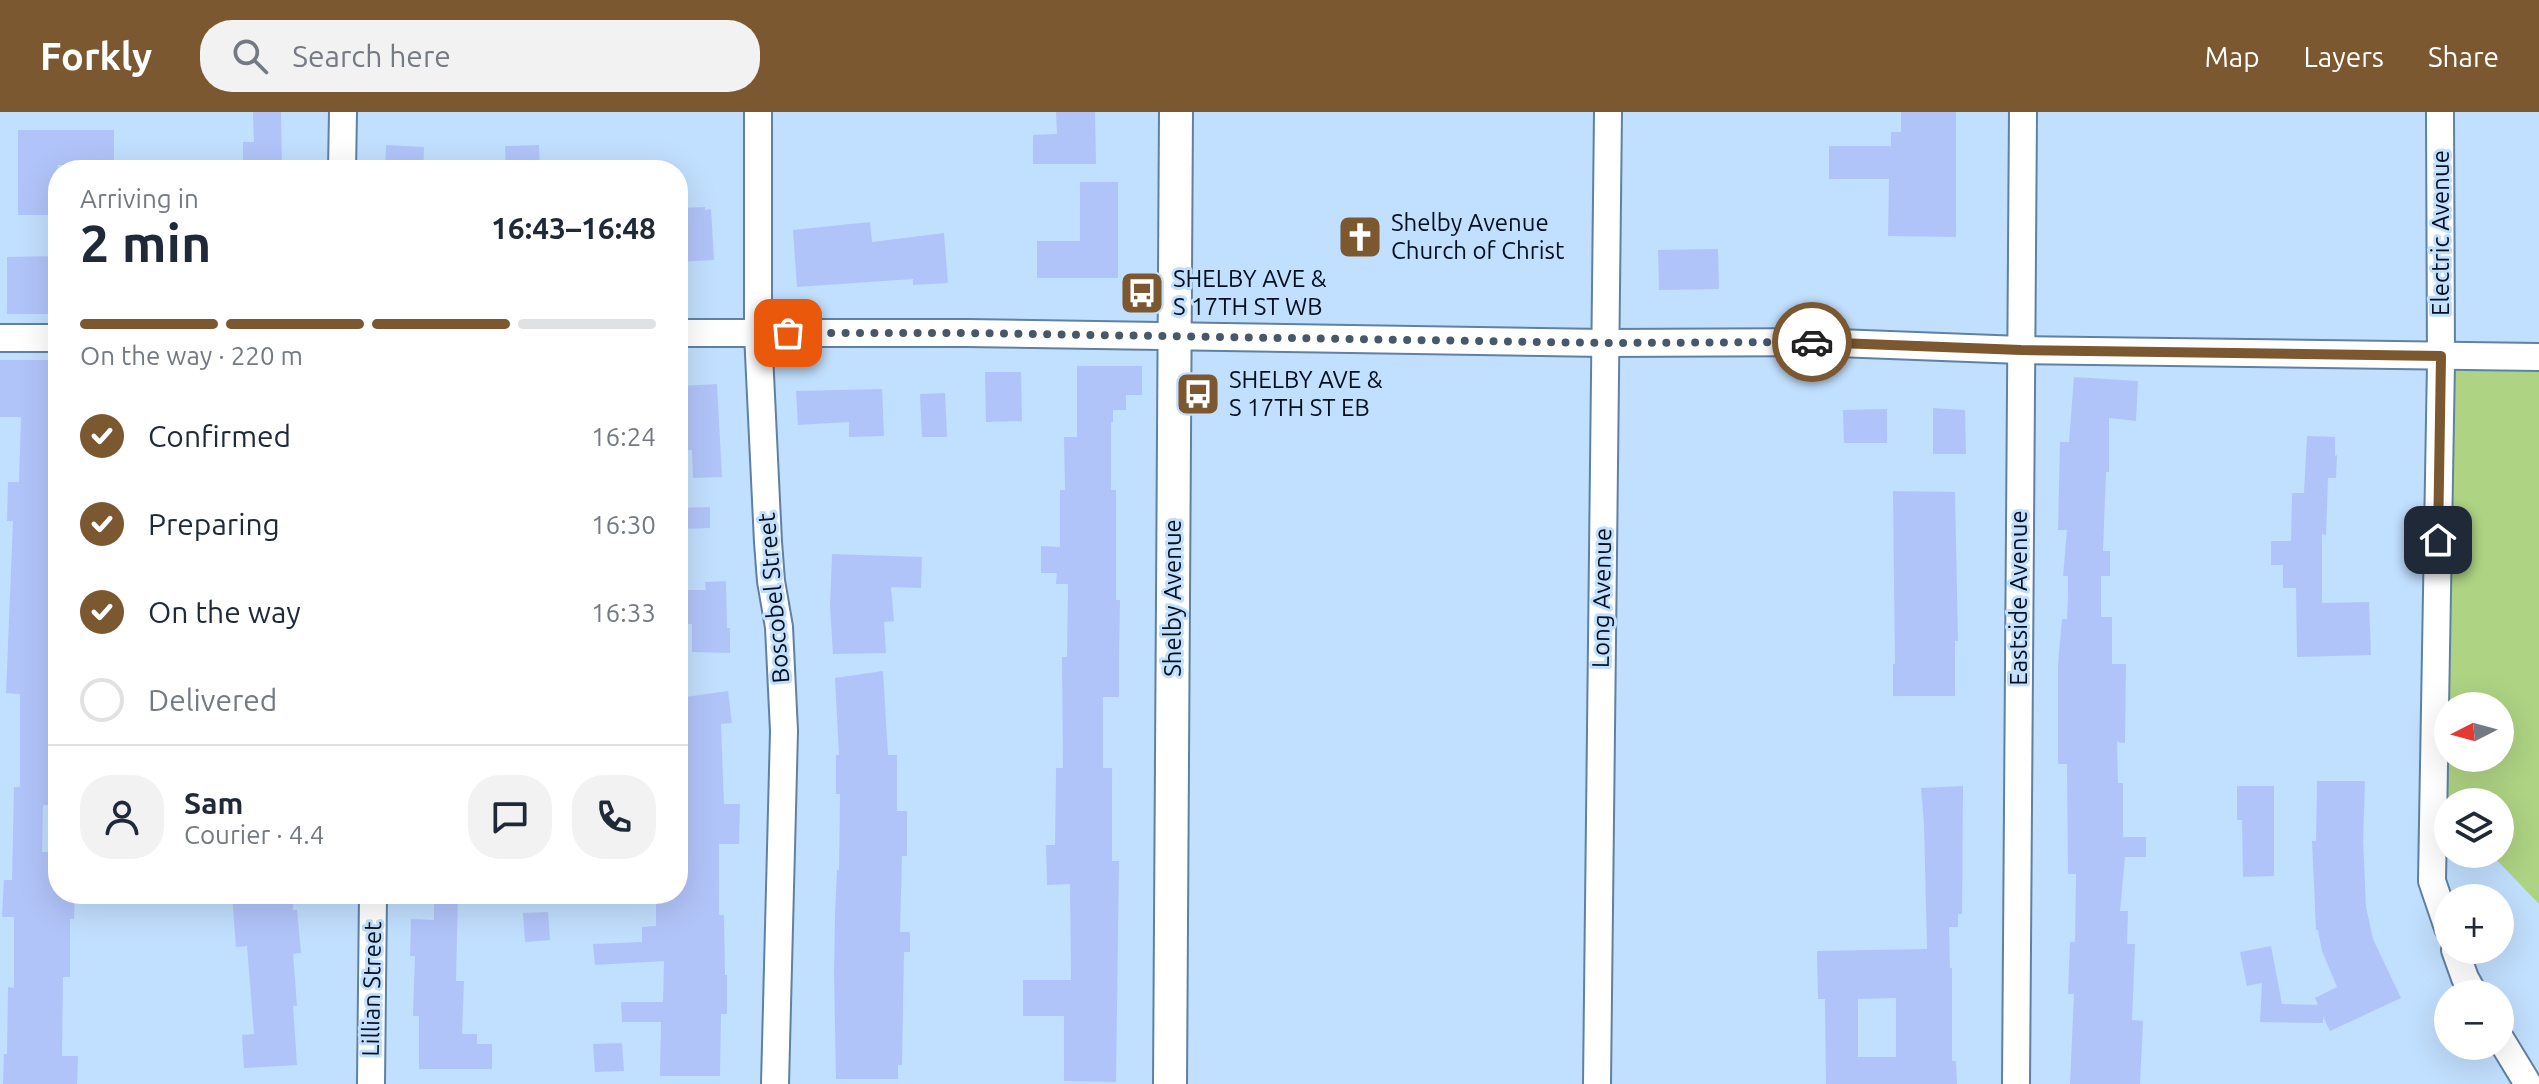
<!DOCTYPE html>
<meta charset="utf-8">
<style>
body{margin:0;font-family:Ubuntu,sans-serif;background:#f2f2f3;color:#1f2937;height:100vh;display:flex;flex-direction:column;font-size:30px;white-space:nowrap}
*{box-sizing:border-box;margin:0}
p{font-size:26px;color:#747a83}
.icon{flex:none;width:44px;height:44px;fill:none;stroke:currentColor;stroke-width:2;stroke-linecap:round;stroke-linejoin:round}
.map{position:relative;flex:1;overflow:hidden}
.details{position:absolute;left:48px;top:48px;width:640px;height:744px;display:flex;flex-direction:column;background:#fff;border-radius:32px;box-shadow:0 8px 32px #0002}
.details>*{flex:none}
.needle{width:52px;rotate:264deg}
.controls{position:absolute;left:2434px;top:580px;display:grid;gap:16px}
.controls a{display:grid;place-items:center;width:80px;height:80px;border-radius:50%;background:#fff;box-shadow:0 8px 32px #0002;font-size:40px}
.pin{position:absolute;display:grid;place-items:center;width:68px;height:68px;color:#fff;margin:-34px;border-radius:16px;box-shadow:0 4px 12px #0006}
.courier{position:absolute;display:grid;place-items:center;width:80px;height:80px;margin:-40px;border:6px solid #7b5830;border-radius:50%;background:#fff;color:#222;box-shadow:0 2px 10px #0007}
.headline em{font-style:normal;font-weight:600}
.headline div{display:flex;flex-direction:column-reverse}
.headline{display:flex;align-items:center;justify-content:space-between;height:136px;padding:0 32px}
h1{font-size:52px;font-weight:600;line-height:60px}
.bar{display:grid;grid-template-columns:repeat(4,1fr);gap:12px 8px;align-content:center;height:96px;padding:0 32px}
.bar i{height:10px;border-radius:6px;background:#e0e1e3}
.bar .active{background:#7b5830}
.bar p{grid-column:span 4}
.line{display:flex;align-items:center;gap:20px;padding:0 32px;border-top:2px solid #e0e1e3}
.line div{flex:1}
.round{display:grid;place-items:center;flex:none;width:84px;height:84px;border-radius:32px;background:#f2f2f3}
ol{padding:0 32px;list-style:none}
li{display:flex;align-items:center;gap:24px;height:88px}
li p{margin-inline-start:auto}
li .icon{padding:8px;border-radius:50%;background:#7b5830;color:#fff;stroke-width:4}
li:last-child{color:#747a83}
li i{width:44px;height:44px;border:4px solid #e0e1e3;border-radius:50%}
header{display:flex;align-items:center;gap:48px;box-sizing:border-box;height:112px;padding:0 40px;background:#7b5830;color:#fff}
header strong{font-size:38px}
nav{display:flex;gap:44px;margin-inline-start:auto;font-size:28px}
.search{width:560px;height:72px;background:#f2f2f3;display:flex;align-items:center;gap:20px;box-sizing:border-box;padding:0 28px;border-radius:32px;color:#747a83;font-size:30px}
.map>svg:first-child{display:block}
.green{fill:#aed383;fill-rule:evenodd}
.building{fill:#b1c4f9;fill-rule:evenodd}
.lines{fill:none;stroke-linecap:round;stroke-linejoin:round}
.minor-casing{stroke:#5f81a4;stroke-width:30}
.tertiary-casing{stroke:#5f81a4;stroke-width:36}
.minor{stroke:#fff;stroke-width:26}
.tertiary{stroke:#fff;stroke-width:32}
.done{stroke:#46586a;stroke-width:8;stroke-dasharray:0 14.4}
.route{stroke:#7b5830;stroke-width:10}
.labels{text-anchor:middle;stroke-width:6;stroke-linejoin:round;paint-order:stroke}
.poi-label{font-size:24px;fill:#030f1b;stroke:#c1dffe;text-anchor:start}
.street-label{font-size:24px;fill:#030f1b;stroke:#c1dffe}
</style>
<header>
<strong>Forkly</strong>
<div class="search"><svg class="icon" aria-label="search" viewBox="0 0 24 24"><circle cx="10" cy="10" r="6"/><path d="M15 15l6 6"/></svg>Search here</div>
<nav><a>Map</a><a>Layers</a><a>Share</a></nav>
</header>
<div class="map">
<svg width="2539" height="972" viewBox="0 0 2539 972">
<rect width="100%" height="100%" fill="#c1dffe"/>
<path class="green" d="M2539,243V792L2491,742H2500V690H2448V697L2434,682L2441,244ZM2448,594H2500V646H2448Z"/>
<g class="building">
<path d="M253,0H281L282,58H243V30H254Z"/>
<path d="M1056,0H1095L1096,52H1033V23L1057,22Z"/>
<path d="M1901,0H1956V125L1888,124L1889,67H1829V34H1891V20H1901Z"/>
<path d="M18,18H114V53H58V103H18Z"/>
<path d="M386,33L424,35L423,58H385Z"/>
<path d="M539,33L540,58H506L505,34Z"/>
<path d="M1080,70H1118V166H1037V129H1080Z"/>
<path d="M705,95V98L711,97L714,148L678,150V96Z"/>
<path d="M870,110L872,130L944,121L948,171L913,173V167L797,175L793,118Z"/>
<path d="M1718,137L1719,177L1659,178L1658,138Z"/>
<path d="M58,144V202H7V145Z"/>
<path d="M0,248H58V582H56L54,657H58V693H43L42,740H54L53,769H58V782H75L74,807H70V865H63L62,944H78L77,972H3L4,942H7L8,875L14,876V805H2L4,768H12L14,675H20V582L6,581L13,409H7L8,370H19L21,305H0Z"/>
<path d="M1077,254H1142V283H1126V298H1113V310H1111V378H1116V488H1120L1119,546V585H1103V656H1112V749H1119L1116,970L1064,969V904H1023V868H1071L1070,772L1047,773L1046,733H1055L1056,656H1063L1062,545H1067L1068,472H1056L1057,461H1041V434L1060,435V378H1065L1064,325H1077Z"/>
<path d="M985,260H1021L1022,309L986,310Z"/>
<path d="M2074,265L2138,269L2136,309L2109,306V360H2106L2103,439H2110V464H2101V505H2112V552H2126L2125,631L2117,630L2118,671H2123V725H2146V745H2125L2120,799H2128L2127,832H2135L2132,908L2143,909L2140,972H2070L2074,882H2068L2070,830H2075L2076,762H2068L2067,652H2058V552L2062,507H2067L2068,485V464H2063L2067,418H2058L2060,330H2069Z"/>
<path d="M717,272L722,365L693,366L692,338H686L682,274Z"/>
<path d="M882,277L884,324L849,325V310L798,313L796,279Z"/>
<path d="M945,281L947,325H922L920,282Z"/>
<path d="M1933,296L1965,298L1966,342H1933Z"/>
<path d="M1887,297V331H1844L1843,298Z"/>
<path d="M2307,324L2335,325V344L2337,343L2336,366H2328L2326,423L2322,422V491L2369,490L2371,543L2297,545L2296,476H2283V453H2271V429H2291L2292,381H2304Z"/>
<path d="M1893,379L1955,380L1958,529H1955V584H1893V552H1895Z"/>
<path d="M710,395V416L678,417V396Z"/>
<path d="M832,442L922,445L921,476L891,475L894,509L884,510L886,541L833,542L830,494Z"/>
<path d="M726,469L727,516H730V541L692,540V512H680V478H706L705,470Z"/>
<path d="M883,559L888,643H897V699H907V744H902L900,820H910V840H904L902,953H898V967H836L834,862L835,804L837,758H839L840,682H836V643H839L835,566Z"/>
<path d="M728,579L732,611L721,612L724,692H740L739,732H719V803H724L725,863H727V902H721L720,964H660L661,910H622L621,890H663L664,849L595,853L593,832L642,830V815L656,814V782H678V586Z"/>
<path d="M2317,669H2365L2363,729L2366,795L2373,827L2401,886L2330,919L2323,904V911L2260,910L2262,871L2247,874L2240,840L2271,834L2282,892L2318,893L2315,886L2337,875L2322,839L2318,818H2316L2312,729H2316Z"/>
<path d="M1963,674L1962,802H1958V815H1949L1950,856H1952V949H1956L1957,972H1826L1825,887H1818L1817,839L1927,837L1924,711L1921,676ZM1896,886V945H1858V887Z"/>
<path d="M2237,674H2274V764L2243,765L2242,708H2237Z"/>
<path d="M232,782H294L293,798H297L301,841L293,842L297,894H293L297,953L244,956L242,923L254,922L247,834L236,835Z"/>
<path d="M434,782H458L456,869H464L462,922H477V932H492V957H419V904H413L415,844H410L411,807L434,808Z"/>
<path d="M548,800L550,828L525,830L523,801Z"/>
<path d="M622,931L624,959L595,960L593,932Z"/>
</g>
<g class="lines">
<g class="minor-casing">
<g id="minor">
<path d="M758,0V221L768,430L771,469L779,515L784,619L775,972"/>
<path d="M2440,0L2441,250L2432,769L2448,816"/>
<path d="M342,58L343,0"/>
<path d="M678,221H967L1604,231L1811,230L2021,238L2539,245"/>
<path d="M0,226H58"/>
<path d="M2455,838L2465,866L2474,882"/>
<path d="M2500,926L2528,972"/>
<path d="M371,972L373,782"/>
<path d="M1597,972L1608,0"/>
<path d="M2016,972L2023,0"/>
</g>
</g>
<g class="tertiary-casing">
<path id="tertiary" d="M1170,972L1176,0"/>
</g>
<use href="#minor" class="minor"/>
<use href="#tertiary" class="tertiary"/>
</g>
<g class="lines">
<path class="done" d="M788,221H967L1604,231L1812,230"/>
<path class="route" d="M1812,230L2021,238L2441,244L2438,428"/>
</g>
<defs>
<g id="church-square" transform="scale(2.3)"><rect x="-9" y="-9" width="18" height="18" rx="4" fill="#7b5830" stroke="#c1dffe"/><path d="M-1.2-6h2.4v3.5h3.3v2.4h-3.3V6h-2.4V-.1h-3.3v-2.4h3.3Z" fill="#fff"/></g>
<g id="bus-square" transform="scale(2.3)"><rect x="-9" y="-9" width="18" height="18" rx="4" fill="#7b5830" stroke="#c1dffe"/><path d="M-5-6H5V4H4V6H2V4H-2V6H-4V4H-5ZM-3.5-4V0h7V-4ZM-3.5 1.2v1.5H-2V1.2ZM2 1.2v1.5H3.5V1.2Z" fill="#fff"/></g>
</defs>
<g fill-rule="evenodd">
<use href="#church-square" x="1360" y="125"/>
<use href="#bus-square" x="1142" y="181"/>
<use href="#bus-square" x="1198" y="282"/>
</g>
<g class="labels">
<g class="poi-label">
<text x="1391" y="119">Shelby Avenue<tspan x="1391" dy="28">Church of Christ</tspan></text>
<text x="1173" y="175">SHELBY AVE &amp;<tspan x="1173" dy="28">S 17TH ST WB</tspan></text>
<text x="1229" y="276">SHELBY AVE &amp;<tspan x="1229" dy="28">S 17TH ST EB</tspan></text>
</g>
<g class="street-label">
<text transform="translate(2441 121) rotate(-90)" y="8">Electric Avenue</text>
<text transform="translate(774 486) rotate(-95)" y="8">Boscobel Street</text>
<text transform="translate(1173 486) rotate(-90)" y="8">Shelby Avenue</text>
<text transform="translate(1602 486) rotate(-89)" y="8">Long Avenue</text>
<text transform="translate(2019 486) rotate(-90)" y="8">Eastside Avenue</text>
<text transform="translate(372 877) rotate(-89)" y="8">Lillian Street</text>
</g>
</g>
</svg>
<div class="controls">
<a><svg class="needle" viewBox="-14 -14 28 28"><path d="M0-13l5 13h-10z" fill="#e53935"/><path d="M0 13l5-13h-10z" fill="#747a83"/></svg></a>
<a><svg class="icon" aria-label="layers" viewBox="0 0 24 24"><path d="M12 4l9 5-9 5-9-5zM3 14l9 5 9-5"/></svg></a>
<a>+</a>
<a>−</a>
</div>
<div class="pin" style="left:788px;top:221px;background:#ea580c"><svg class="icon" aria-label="bag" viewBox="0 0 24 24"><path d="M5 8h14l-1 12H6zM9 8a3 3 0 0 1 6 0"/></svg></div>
<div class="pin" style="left:2438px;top:428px;background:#1f2937"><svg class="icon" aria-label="home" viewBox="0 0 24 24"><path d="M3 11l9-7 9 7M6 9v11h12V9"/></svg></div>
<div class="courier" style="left:1812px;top:230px"><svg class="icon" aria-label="car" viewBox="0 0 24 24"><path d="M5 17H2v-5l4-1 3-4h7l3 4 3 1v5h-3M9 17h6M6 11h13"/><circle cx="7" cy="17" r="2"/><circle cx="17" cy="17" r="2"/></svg></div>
<section class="details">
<div class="headline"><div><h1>2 min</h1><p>Arriving in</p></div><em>16:43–16:48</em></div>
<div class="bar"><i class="active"></i><i class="active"></i><i class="active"></i><i></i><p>On the way · 220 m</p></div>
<ol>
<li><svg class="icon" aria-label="check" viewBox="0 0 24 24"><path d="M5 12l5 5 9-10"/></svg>Confirmed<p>16:24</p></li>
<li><svg class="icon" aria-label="check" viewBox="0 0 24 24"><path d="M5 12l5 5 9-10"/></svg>Preparing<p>16:30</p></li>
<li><svg class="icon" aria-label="check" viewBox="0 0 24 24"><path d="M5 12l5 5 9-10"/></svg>On the way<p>16:33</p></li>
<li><i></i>Delivered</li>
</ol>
<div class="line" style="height:144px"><a class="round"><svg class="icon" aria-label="person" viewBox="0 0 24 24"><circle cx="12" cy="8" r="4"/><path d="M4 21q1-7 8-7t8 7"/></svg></a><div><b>Sam</b><p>Courier · 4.4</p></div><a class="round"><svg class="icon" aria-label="chat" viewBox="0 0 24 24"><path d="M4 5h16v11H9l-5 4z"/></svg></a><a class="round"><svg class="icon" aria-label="phone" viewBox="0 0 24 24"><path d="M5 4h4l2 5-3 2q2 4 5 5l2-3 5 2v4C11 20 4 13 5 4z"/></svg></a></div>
</section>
</div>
